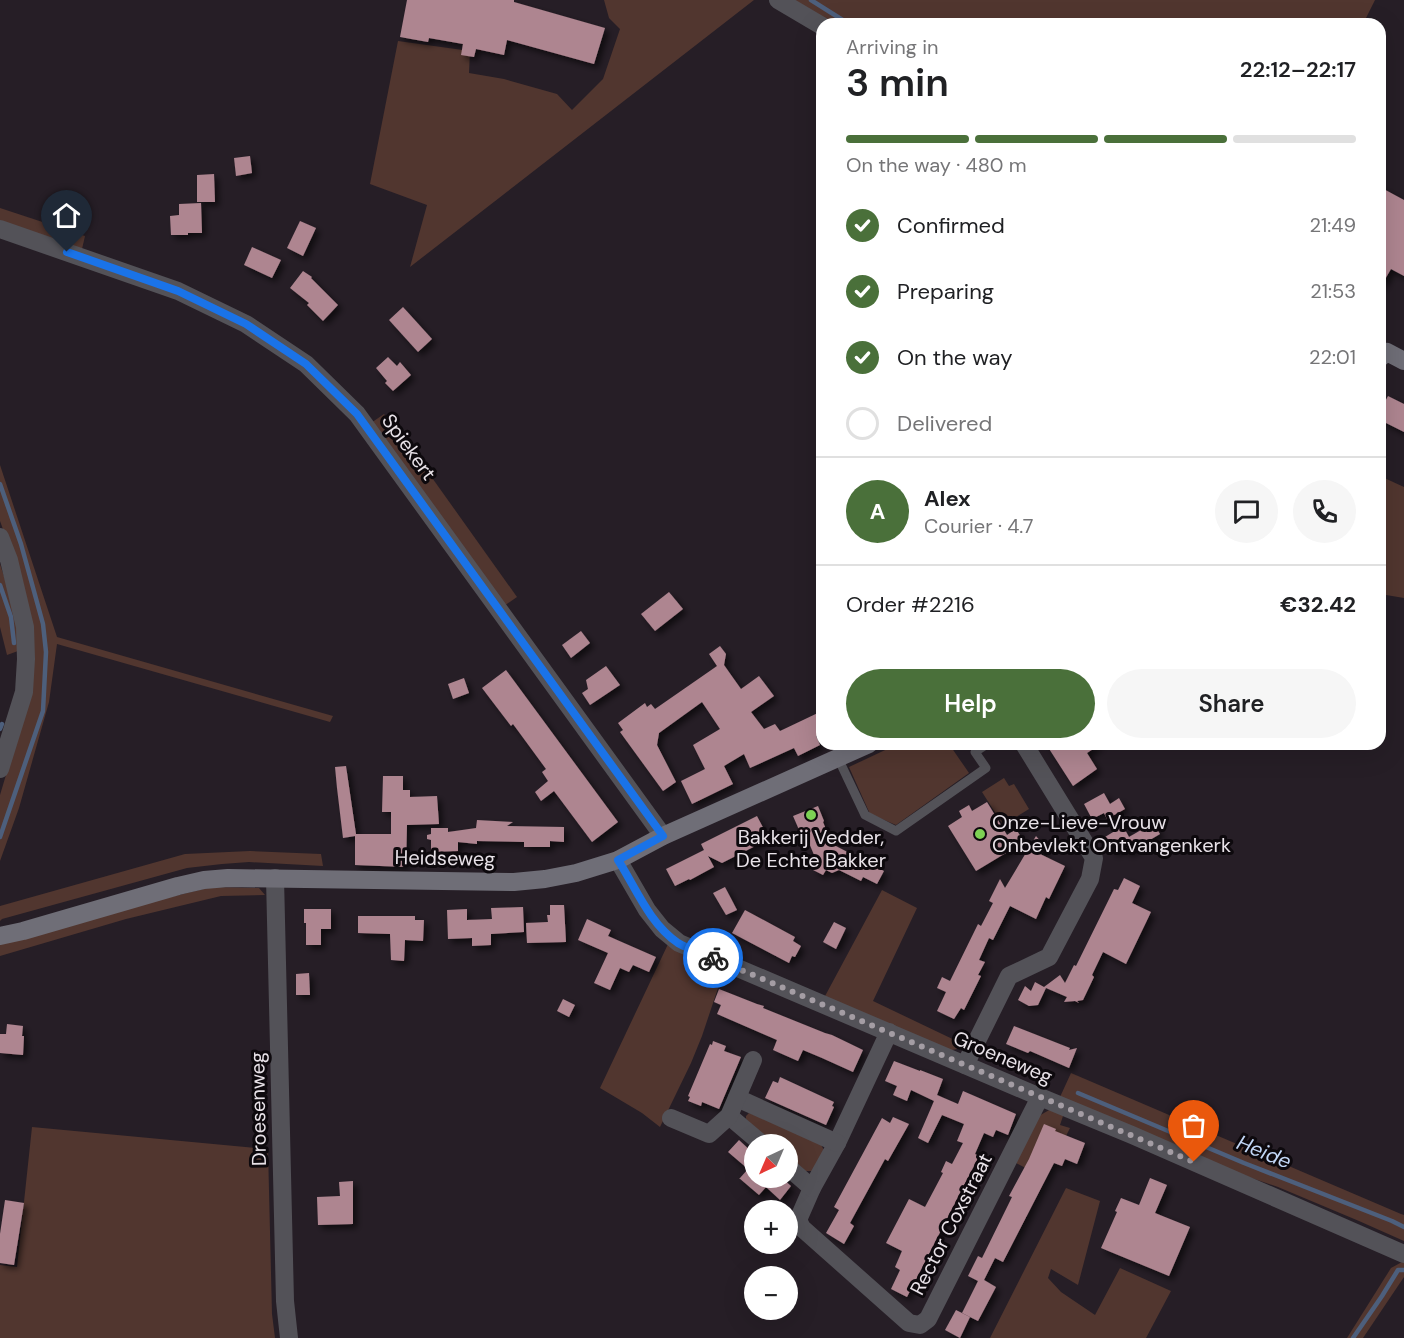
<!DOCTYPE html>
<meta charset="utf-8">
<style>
body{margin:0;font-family:"DM Sans",sans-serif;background:#f6f6f6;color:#202124;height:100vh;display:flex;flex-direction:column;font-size:22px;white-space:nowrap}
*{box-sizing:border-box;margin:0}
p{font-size:20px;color:#757577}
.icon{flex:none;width:33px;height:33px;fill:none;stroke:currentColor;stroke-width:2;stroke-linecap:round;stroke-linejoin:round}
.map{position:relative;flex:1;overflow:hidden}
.side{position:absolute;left:816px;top:18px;width:570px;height:732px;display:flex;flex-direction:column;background:#fff;border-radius:18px;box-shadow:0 6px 24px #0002}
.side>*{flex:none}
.needle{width:39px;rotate:224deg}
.controls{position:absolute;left:744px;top:1134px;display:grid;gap:12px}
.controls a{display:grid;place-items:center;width:54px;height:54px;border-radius:50%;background:#fff;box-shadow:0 6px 24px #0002;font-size:30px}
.pin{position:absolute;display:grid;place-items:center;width:51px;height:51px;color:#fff;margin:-62px -26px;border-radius:50% 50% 50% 0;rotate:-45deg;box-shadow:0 0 6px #0007}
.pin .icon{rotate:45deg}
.courier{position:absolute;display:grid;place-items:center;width:60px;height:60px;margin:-30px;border:4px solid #1a73e8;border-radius:50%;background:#fff;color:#222;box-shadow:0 2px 8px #0007}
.head em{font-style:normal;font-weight:600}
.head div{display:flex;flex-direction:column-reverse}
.head{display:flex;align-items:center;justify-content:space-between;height:102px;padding:0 30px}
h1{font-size:39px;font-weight:600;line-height:45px}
.bar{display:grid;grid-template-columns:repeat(4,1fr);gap:9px 6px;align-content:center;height:72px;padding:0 30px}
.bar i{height:8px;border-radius:4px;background:#e0e0e0}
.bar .active{background:#4a703a}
.bar p{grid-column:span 4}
.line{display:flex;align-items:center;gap:15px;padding:0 30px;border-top:2px solid #e0e0e0}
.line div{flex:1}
.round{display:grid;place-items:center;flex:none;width:63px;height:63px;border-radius:32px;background:#f6f6f6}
ol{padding:0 30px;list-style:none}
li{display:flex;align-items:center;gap:18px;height:66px}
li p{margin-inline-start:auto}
li .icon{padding:6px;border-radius:50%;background:#4a703a;color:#fff;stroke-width:4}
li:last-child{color:#757577}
li i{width:33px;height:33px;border:3px solid #e0e0e0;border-radius:50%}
.cta{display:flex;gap:12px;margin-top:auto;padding:12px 30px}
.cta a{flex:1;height:69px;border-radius:36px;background:#4a703a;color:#fff;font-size:24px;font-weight:600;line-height:69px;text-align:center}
.cta a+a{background:#f6f6f6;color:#202124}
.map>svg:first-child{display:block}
.green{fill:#51362f}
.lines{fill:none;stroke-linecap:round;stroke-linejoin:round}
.stream{stroke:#4d5f7c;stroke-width:4.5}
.building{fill:#ae8590;filter:url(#shadow)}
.lane{stroke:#535258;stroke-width:9}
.street{stroke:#535258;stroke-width:18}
.secondary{stroke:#6f6e77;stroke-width:18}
.done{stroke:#a49da4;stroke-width:6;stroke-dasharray:0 10.8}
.route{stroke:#1a73e8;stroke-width:8}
.poi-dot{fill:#7dd154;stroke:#0d090d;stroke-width:2}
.labels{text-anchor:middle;stroke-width:6;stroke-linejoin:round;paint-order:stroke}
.street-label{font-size:20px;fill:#e8e2e8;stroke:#0d090d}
.poi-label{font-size:20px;fill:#e8e2e8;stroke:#0d090d;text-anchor:start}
.water-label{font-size:21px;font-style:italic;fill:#c2d7f6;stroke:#0d090d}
</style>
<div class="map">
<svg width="1404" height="1338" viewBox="0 0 1404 1338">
<defs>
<filter id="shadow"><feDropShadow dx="4" dy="4" stdDeviation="3" flood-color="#0009"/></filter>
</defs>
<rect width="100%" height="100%" fill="#261e26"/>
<g class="green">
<path d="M604,0H754L410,267L427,205L370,184L398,41L470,51L469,73L504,79L557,94L572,110L603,79L620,29L609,18Z"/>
<path d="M794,0H1375L1363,24H830Z"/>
<path d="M0,208L85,236L82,249L0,222Z"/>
<path d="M384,414L403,437L517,597L504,606L371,423Z"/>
<path d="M0,465L57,637L333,716L330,722L57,644L49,702L19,808L0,861V795L26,708L13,557L0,521Z"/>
<path d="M1380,476L1404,487V598L1380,594Z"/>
<path d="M0,564C9,592 21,621 18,651L7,655L0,627Z"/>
<path d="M898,744H949L969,773L896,825L870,814L849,767Z"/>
<path d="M1004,778L1009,786L1014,784L1029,809L1003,825L982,792Z"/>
<path d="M250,851L321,854L323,866L249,862L222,864L187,868L2,919L0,921V906L185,854Z"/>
<path d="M212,887L259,888L265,895L221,896L126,919L0,956V942L117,910Z"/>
<path d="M882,890L917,908L873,1001L963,1044L962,1048L947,1051L824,998Z"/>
<path d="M669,942L724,970L702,1036L691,1063L660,1127L642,1113L600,1088Z"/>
<path d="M1071,1073L1401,1214L1404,1215V1241L1359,1221L1278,1187L1234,1172L1060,1097Z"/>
<path d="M1051,1109L1064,1113L1060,1125L1070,1128L1045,1178L1014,1162L1037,1117Z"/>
<path d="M749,1113L819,1141L825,1152L812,1171H803L788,1157V1144H773L746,1119V1116Z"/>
<path d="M32,1127L268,1149L272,1314L275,1338H0V1265L17,1267Z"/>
<path d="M1066,1188L1100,1201L1078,1285L1051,1269L1048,1278L1061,1292L1095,1315L1120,1268L1171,1291L1146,1338H990Z"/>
<path d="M1402,1262H1404V1277L1363,1338H1347L1391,1268Z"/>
</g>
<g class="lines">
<g class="stream">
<path d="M811,0L849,24"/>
<path d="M0,484L21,544L43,624L46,652L43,711L0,837"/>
<path d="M0,585L11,617L14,643"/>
<path d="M0,729L2,724"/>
<path d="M1078,1093L1244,1163L1392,1221L1404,1227"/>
<path d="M1353,1338L1382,1296L1398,1270H1404"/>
</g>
</g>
<g class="building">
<path d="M407,0H514V2L605,28L594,64L507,40L504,55L476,49L474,57L461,55L463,44L429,38L428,42L400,37Z"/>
<path d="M250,156L252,173L236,176L234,158Z"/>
<path d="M214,174L215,202H197V175Z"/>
<path d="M1380,187L1404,200V276L1391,269L1380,288Z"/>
<path d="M201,203L202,233H188V235H171L170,216L179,215V204Z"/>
<path d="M300,221L316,228L303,256L287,248Z"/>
<path d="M252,247L281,260L272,278L244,265Z"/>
<path d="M303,271L312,277L311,278L338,305L323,321L307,305L309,303L290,288Z"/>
<path d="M403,307L432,339L418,352L389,320Z"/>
<path d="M388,357L397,366L400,362L411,375L393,391L385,383L387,381L376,368Z"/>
<path d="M1388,396L1404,404V432L1380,420V411Z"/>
<path d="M669,592L683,609L655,631L641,614Z"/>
<path d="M581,631L590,643L571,658L562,645Z"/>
<path d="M720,646L726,654L724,665L741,689L759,676L774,696L751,712L764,729L775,724L780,731L822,711V732L816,736L820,745L798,756L794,748L750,768L744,754L724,766L733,784L692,804L681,781L705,769L693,745L720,729L702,702L659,733L657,745L676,782L663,791L620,732L623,730L618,723L645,703L647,707L651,704L655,709L717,666L709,654Z"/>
<path d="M606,666L620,685L590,705L582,693L588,689L586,680Z"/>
<path d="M506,670L618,822L592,842L554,791L541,801L535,792L548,781L542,772L546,769L513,724L511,726L482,688Z"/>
<path d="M464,678L469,693L453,699L448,684Z"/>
<path d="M1046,744H1101L1087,753L1097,769L1073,786Z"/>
<path d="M346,766L356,834H391V812H382L383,776H403V790H410V797L437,796L439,824L407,825L406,867L355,865V836L343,838L337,788L335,767Z"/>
<path d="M1104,793L1110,804L1119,798L1125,809L1107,819L1104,813L1092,819L1084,804Z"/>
<path d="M987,802L1007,835L1016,829L1024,842L976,871L948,826L962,817L959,811L969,805L972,811Z"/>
<path d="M818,806L824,821L823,822L832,844L884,871L877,884L863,877L861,881L839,870L832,873L826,870L823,875L813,870L817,862L804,831L800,832L793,816Z"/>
<path d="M757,816L769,839L722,863L708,856L714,867L690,880L689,879L675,886L666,869L704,850L701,844Z"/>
<path d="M477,820L513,822L507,826L564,827V842L550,841V847H524V842L477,841V844L458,842V851L431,852V840L427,839V835L431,834V828H448V832L476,828Z"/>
<path d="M1153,823L1160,834L1128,853L1124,847L1114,853L1105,837L1123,826L1129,837Z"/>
<path d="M1036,836L1047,849L1040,854L1065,866L1049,899L1046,897L1036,919L1010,906L993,940L989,938L979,960L985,962L978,975L981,976L964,1010L961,1008L954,1019L937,1011L946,992L937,988L942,977L950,981L978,924L981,926L993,903L989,901L1000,879L1005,888Z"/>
<path d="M1124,878L1140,886L1132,903L1151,912L1126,964L1103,952L1092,975L1094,977L1083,1000L1077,1001L1079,1003L1075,1001L1064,1002L1067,997L1046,988L1038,1005L1029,1006L1018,1000L1025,986L1031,991L1035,982L1044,987L1060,975L1065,983L1074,965L1076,966L1114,889L1118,890Z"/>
<path d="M725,887L737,910L726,915L713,893Z"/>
<path d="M550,905H564L566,942L527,943L526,923L548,922L547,915H550Z"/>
<path d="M523,907L524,932L491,934V945L472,946V938L448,939L447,910L467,909V920L492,919L491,908Z"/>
<path d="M304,909H331V929H321V945H306V923H304Z"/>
<path d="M745,910L795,937L793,941L801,946L795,957L792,956L789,963L732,933Z"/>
<path d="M358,916H415V920H424L423,941L405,940L404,961L391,960L390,934L358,933Z"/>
<path d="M587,919L611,930L608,936L656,957L649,972L633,965L629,972L620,968L610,990L594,983L608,953L578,940Z"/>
<path d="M834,922L846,928L836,949L823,942Z"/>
<path d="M309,973L310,995H296V974Z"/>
<path d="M719,989L757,1004L764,1006L763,1008L825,1033L832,1035L863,1050L853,1072L822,1058L803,1050L798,1061L773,1050L777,1040L717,1014L721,1005L714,1002Z"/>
<path d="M563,999L575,1005L569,1017L557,1011Z"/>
<path d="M7,1024L23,1026L22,1036H24L23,1055L0,1053V1034H6Z"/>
<path d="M1014,1026L1070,1048L1069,1050L1077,1048L1069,1068L1030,1051L1028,1053L1006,1044Z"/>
<path d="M713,1041L726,1046L724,1051L741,1057L719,1109L702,1102L701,1106L688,1101L690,1097L688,1096L710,1044L712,1045Z"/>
<path d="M894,1061L920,1071V1070L943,1079L937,1095L958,1104L963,1091L1016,1114L1008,1135L996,1130L993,1137L984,1133L975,1154L979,1156L907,1297L891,1289L900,1270L895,1267L902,1251L886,1243L909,1199L925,1207L943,1173L941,1172L946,1161L952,1164L963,1143L957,1141L964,1124L942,1115L928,1143L918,1138L934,1101L911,1090L907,1101L893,1095L897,1086L885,1081Z"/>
<path d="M780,1077L834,1102L832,1106L834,1107L826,1125L765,1098L773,1081L778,1083Z"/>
<path d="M893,1117L909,1124L888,1161L885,1159L850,1223L854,1226L844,1244L826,1233L839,1210L834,1207L882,1118L890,1123Z"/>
<path d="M1044,1124L1056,1129L1055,1131L1085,1143L1077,1164L1065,1159L1062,1166L1054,1163L1003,1262L995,1258L984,1280L996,1287L978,1321L962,1313L978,1281L968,1276L978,1256L982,1258L1012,1197L1009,1196L1029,1159Z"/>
<path d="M739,1140L754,1154V1178H782L791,1186L780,1200L766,1187L759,1195L739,1178H740L748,1169L728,1152Z"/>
<path d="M1150,1178L1167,1185L1155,1213L1190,1227L1169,1276L1101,1248L1117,1212L1115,1211L1121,1198L1139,1205Z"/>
<path d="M353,1181V1224L318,1225L317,1197L340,1196L339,1182Z"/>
<path d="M5,1200L24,1203L14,1265L0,1263V1234Z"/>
<path d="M956,1310L970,1317L960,1338L945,1330Z"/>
</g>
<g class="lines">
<path class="lane" d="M838,758L865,815L896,831L986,768L975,752L987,744"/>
<g class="street">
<path d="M778,0L822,26"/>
<path d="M0,229L178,291L246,324L306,364L357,414L663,836"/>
<path d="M0,537L9,560L25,627L26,659L24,692L0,769"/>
<path d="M618,860L647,910L662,929L679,943L1040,1097L1132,1135L1404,1254"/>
<path d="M275,878L285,1301L289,1338"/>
<path d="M889,1032L837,1143L812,1188L798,1220L802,1228L909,1323L920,1325L928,1319L1040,1097"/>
<path d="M965,1065L1009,976L1049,957L1090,879L1094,858L1024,744"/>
<path d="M737,1098L837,1143"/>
<path d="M729,1116L762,1144"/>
<path d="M671,1118L709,1134L729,1116L753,1060"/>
<path d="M788,1167L812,1188"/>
</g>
<g class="secondary">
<path d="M1380,358L1387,352L1404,361"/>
<path d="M0,936L23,931L178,886L204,880L228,878L514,882L545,879L576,873L618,860L663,836L869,744"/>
</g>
</g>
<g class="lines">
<path class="done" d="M713,958L1194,1162"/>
<path class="route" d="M67,252L178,291L246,324L306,364L357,414L663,836L618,860C636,888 649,923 678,943C688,949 702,953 713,958"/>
</g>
<g class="poi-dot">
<circle cx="811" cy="815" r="6"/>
<circle cx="980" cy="834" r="6"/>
</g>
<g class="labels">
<g class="street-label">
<text transform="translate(409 447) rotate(54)" y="7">Spiekert</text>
<text transform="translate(445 858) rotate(1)" y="7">Heidseweg</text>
<text transform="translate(1003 1057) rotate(23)" y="7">Groeneweg</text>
<text transform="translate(258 1109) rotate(-91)" y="7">Droesenweg</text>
<text transform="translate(951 1224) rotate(-63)" y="7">Rector Coxstraat</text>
</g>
<g class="poi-label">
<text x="992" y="829">Onze-Lieve-Vrouw<tspan x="992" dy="23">Onbevlekt Ontvangenkerk</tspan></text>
<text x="811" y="844" text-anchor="middle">Bakkerij Vedder,<tspan x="811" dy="23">De Echte Bakker</tspan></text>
</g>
<g class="water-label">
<text transform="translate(1264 1152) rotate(22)" y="7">Heide</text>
</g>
</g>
</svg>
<div class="controls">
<a><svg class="needle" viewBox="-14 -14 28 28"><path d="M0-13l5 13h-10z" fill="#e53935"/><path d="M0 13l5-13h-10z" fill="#757577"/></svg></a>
<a>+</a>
<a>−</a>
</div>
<div class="pin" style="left:1194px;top:1162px;background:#ea580c"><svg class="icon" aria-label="bag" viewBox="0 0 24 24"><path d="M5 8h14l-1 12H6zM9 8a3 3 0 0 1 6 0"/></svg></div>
<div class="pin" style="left:67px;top:252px;background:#1f2937"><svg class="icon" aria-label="home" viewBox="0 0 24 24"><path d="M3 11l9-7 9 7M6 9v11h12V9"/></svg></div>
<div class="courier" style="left:713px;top:958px"><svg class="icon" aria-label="bike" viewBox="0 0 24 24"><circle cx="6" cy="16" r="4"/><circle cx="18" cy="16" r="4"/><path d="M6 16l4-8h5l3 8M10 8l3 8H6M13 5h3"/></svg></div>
<section class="side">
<div class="head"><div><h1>3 min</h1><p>Arriving in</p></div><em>22:12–22:17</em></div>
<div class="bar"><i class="active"></i><i class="active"></i><i class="active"></i><i></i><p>On the way · 480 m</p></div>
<ol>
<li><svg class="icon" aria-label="check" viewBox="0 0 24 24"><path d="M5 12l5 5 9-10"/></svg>Confirmed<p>21:49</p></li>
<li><svg class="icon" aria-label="check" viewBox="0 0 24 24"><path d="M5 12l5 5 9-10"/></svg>Preparing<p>21:53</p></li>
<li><svg class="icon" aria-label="check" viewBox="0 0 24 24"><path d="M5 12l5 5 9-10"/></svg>On the way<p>22:01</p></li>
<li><i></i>Delivered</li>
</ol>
<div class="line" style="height:108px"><b class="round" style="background:#4a703a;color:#fff">A</b><div><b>Alex</b><p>Courier · 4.7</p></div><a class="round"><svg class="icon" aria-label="chat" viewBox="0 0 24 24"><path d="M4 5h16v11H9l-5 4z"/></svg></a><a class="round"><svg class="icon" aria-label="phone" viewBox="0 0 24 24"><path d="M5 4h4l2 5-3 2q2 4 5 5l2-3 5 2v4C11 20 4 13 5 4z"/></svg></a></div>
<div class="line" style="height:78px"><div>Order #2216</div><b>€32.42</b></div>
<div class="cta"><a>Help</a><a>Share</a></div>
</section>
</div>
